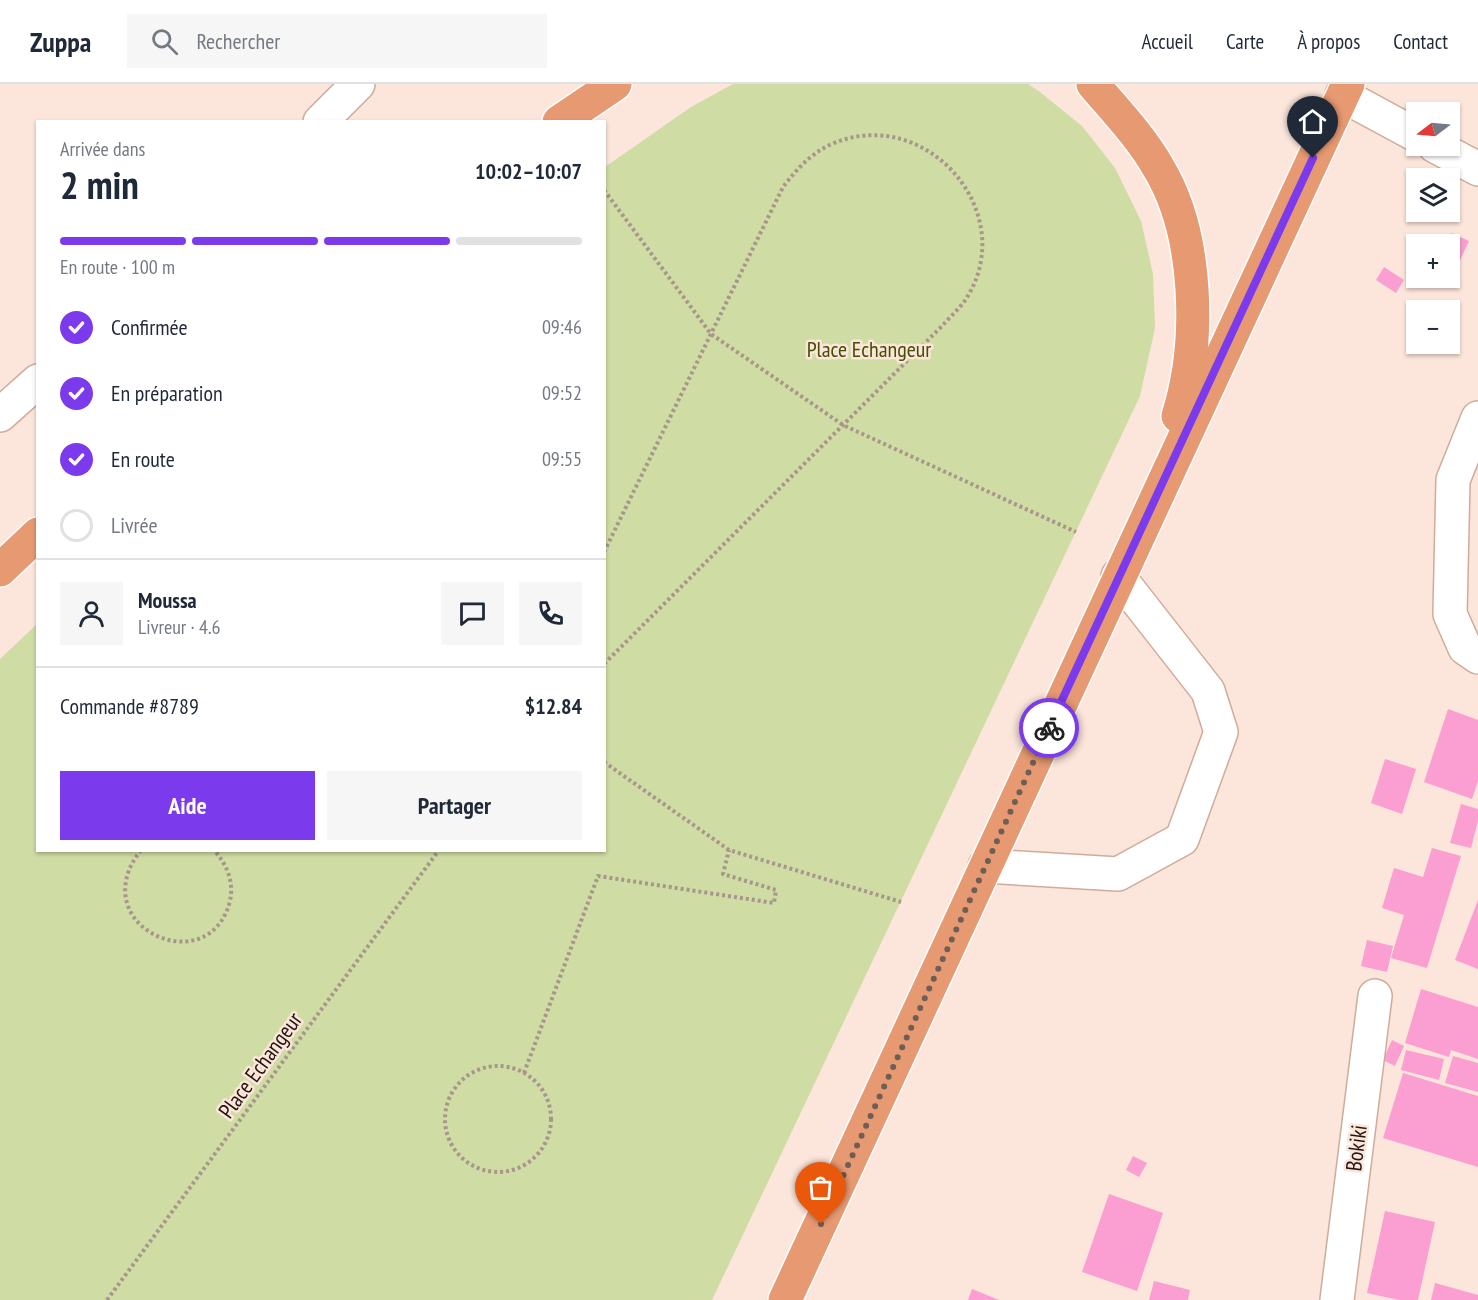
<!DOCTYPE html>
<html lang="fr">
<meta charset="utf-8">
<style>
body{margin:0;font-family:"PT Sans Narrow",sans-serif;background:#f6f6f7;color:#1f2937;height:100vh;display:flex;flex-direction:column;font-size:22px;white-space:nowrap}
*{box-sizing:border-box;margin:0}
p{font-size:20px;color:#747a83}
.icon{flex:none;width:33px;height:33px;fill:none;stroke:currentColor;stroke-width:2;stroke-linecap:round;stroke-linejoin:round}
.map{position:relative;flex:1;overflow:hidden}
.side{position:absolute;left:36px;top:36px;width:570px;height:732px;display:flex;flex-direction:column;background:#fff;border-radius:0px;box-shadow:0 2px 4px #0004}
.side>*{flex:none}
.needle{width:39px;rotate:254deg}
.tools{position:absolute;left:1406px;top:18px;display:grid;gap:12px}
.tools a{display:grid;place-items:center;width:54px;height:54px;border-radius:0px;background:#fff;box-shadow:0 2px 4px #0004;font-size:30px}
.pin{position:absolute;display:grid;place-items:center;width:51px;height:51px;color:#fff;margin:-62px -26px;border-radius:50% 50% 50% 0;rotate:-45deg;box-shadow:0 0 6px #0007}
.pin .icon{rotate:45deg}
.courier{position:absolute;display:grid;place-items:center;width:60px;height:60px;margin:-30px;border:4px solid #7c3aed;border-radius:50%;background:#fff;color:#222;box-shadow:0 2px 8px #0007}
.headline em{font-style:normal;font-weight:600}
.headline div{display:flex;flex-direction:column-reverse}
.headline{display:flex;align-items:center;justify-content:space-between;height:102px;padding:0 24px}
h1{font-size:39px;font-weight:600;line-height:45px}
.bar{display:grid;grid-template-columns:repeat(4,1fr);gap:9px 6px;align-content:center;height:72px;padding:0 24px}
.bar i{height:8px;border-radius:4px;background:#e0e1e3}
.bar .selected{background:#7c3aed}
.bar p{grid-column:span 4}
.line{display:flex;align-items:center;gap:15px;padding:0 24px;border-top:2px solid #e0e1e3}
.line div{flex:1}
.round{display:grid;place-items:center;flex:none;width:63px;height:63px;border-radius:0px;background:#f6f6f7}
ol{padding:0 24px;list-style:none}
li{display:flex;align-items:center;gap:18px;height:66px}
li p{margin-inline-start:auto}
li .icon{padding:6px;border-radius:50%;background:#7c3aed;color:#fff;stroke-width:4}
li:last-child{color:#747a83}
li i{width:33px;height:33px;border:3px solid #e0e1e3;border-radius:50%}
.button{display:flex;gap:12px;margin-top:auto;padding:12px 24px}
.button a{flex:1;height:69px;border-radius:0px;background:#7c3aed;color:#fff;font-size:24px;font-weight:600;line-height:69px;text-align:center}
.button a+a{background:#f6f6f7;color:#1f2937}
header{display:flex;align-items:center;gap:36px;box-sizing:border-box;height:84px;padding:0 30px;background:#fff;border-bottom:2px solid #e0e1e3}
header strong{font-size:28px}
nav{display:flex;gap:33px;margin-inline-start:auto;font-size:21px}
.search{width:420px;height:54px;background:#f6f6f7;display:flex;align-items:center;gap:15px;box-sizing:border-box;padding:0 21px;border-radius:0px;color:#747a83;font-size:22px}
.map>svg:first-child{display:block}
.green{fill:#cfdca3}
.building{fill:#fb9ed1}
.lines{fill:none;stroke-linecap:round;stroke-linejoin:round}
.minor-casing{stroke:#cfac9a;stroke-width:36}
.highway-casing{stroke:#fff;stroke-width:36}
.path{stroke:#a8968c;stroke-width:4;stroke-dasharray:3 3;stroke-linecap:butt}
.minor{stroke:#fff;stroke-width:33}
.highway{stroke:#e79972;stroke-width:33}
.done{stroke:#6e5e55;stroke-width:6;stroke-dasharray:0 10.8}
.route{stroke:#7c3aed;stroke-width:8}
.labels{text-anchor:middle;stroke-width:5;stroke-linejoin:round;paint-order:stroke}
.park-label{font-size:22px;fill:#444f00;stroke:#fce5da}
.street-label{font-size:22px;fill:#21150e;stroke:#fce5da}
</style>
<header>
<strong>Zuppa</strong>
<div class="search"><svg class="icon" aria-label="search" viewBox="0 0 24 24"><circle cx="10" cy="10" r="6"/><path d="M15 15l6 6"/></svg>Rechercher</div>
<nav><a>Accueil</a><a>Carte</a><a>À propos</a><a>Contact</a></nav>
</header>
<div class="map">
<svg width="1478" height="1216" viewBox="0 0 1478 1216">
<rect width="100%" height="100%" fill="#fce5da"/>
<path class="green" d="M733,0H1028L1040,8L1082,42L1115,84L1141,137L1153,190L1155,244L1140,312L712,1216H0V575L37,540L38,766H604L605,83L691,23Z"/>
<g class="building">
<path d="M1451,149L1469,157L1448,202L1431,194H1449V160H1445Z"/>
<path d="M1384,183L1404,196L1396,209L1376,196Z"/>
<path d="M1448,625L1478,636V697L1472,715L1424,698Z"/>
<path d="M1385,675L1416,685L1402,730L1371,719Z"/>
<path d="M1461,720L1478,725V737L1471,764L1450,759Z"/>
<path d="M1432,764L1461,772L1427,884L1391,874L1404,831L1382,824L1394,784L1423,793Z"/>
<path d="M1478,816V885L1455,876Z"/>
<path d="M1367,856L1393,862L1387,888L1361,882Z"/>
<path d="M1421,905L1478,923V975L1451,966L1449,973L1405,959Z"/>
<path d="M1392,956L1404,962L1395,982L1383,976Z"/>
<path d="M1406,966L1444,975L1439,996L1401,986Z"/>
<path d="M1453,972L1478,979V1008L1445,999Z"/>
<path d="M1403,989L1478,1012V1083L1383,1054Z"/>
<path d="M1133,1072L1147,1079L1139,1093L1126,1086Z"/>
<path d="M1109,1110L1163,1129L1137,1207L1082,1188Z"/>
<path d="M1385,1127L1435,1138L1418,1216H1399L1367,1209Z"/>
<path d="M1154,1197L1190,1206L1188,1216H1149Z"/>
<path d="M1435,1199L1478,1211V1216H1431Z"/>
<path d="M972,1205L999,1216H968Z"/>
</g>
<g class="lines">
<g class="minor-casing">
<g id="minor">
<path d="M1342,11L1416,51"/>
<path d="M320,38L358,0"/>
<path d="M1435,62L1478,85"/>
<path d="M0,331L38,297"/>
<path d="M1478,334L1453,396L1450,530L1465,564L1478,573"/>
<path d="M985,782L1118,790L1182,755L1221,648L1208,607L1118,492"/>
<path d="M1337,1216L1375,912"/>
</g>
</g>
<g class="highway-casing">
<g id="highway">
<path d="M1093,0C1115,26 1141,53 1158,83C1199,150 1201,259 1178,332"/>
<path d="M559,38L615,0"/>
<path d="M0,486L38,450"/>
<path d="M785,1216L1348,0"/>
</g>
</g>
<g class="path">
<path d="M604,106L711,250L843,341L1076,448"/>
<path d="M604,468L783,103C797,85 812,68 834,59C927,21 1021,129 966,215C960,224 950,233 942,242L604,580"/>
<path d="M604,678L729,766L901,818"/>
<path d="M141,766C81,842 209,900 230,817C234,797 227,781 214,766"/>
<circle cx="498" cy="1035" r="53"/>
<path d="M524,989L598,792L774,819L776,806L723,790L729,766"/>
<path d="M107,1216L439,766"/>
</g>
<use href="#minor" class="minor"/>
<use href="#highway" class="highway"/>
</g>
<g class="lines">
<path class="done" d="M821,1140L1049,644"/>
<path class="route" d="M1049,644L1313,74"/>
</g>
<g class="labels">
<g class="park-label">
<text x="869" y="273">Place Echangeur</text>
</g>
<g class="street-label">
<text transform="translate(260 981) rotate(-54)" y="8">Place Echangeur</text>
<text transform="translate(1356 1064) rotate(-83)" y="8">Bokiki</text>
</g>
</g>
</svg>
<div class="tools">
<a><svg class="needle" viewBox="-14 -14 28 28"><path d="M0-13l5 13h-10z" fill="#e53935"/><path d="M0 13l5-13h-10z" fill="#747a83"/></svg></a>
<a><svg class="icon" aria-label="layers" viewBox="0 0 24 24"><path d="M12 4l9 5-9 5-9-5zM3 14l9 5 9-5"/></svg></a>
<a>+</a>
<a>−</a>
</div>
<div class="pin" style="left:821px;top:1140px;background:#ea580c"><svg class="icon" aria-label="bag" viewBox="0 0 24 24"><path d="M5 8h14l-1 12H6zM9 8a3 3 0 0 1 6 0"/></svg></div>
<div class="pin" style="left:1313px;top:74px;background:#1f2937"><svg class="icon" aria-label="home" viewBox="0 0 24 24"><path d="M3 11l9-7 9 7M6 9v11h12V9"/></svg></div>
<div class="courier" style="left:1049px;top:644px"><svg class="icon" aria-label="bike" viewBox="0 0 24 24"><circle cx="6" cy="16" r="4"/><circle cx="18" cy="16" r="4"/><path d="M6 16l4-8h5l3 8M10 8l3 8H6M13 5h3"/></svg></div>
<section class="side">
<div class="headline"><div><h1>2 min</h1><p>Arrivée dans</p></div><em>10:02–10:07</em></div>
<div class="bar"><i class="selected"></i><i class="selected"></i><i class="selected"></i><i></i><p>En route · 100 m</p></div>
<ol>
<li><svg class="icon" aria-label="check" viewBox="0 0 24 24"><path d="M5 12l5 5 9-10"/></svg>Confirmée<p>09:46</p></li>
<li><svg class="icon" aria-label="check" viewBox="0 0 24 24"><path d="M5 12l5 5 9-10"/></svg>En préparation<p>09:52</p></li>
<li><svg class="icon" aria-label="check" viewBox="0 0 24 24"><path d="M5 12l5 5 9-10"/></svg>En route<p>09:55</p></li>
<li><i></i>Livrée</li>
</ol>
<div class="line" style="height:108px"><a class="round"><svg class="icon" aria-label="person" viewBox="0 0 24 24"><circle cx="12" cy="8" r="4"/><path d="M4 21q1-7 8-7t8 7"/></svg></a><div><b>Moussa</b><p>Livreur · 4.6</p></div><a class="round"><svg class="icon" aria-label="chat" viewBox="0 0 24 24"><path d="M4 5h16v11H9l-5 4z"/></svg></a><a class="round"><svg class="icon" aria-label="phone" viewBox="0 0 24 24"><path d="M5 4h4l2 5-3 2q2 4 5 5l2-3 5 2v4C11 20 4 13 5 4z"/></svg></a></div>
<div class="line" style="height:78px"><div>Commande #8789</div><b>$12.84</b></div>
<div class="button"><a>Aide</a><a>Partager</a></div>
</section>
</div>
